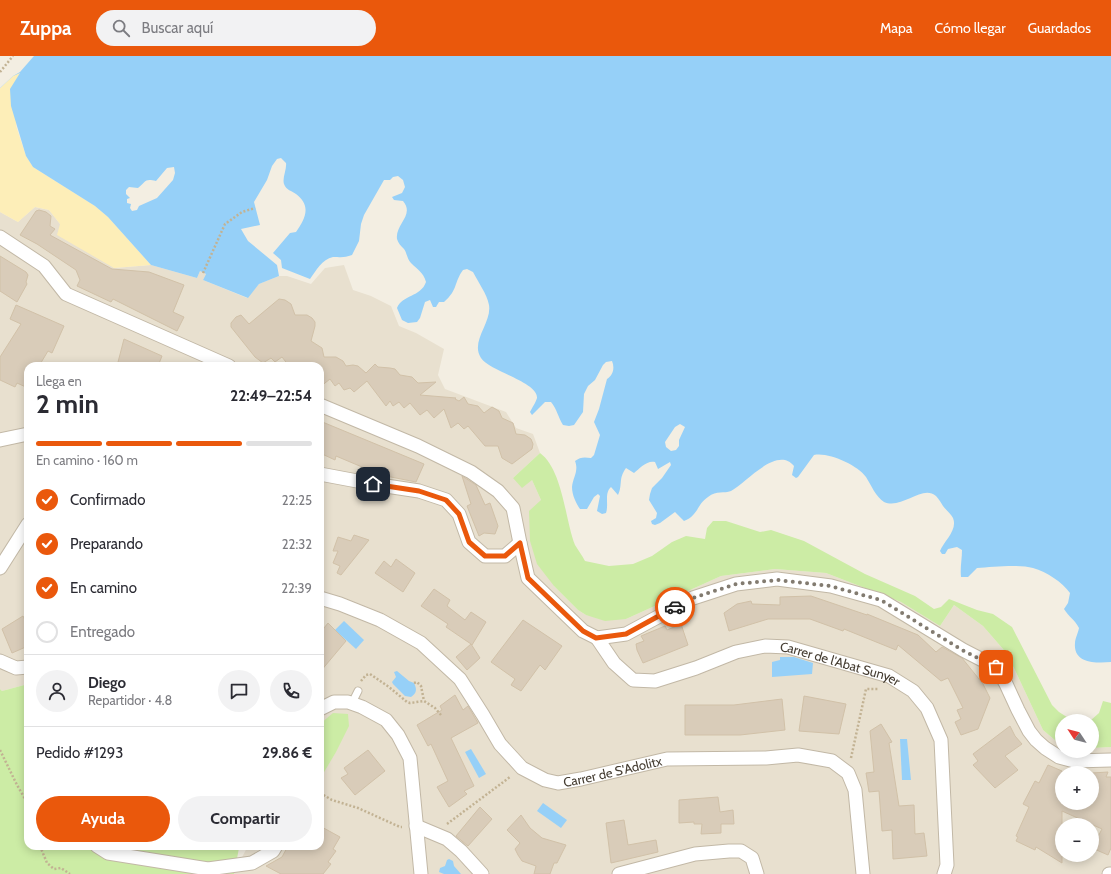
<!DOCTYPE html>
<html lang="es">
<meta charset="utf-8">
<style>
body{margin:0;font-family:Cabin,sans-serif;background:#f2f2f3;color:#2b2b33;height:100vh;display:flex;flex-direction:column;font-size:15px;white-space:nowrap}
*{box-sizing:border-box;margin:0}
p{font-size:13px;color:#7c7c81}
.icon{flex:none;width:22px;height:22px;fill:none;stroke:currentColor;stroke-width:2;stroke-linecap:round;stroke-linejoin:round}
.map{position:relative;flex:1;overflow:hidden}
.drawer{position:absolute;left:24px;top:306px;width:300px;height:488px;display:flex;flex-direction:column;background:#fff;border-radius:12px;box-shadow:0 2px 10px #0003}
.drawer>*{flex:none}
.needle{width:26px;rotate:306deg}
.buttons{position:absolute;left:1055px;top:658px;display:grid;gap:8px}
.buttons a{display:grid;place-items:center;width:44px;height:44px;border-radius:50%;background:#fff;box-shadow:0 2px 10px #0003;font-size:20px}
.pin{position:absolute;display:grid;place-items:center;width:34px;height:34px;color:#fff;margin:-17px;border-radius:8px;box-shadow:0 2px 6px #0006}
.courier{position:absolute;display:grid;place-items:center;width:40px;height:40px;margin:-20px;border:3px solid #ea580c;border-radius:50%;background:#fff;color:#222;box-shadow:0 1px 5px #0007}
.overview em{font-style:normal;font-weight:800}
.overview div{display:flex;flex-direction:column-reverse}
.overview{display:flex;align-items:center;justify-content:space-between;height:68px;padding:0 12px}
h1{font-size:26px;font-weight:800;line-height:30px}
.bar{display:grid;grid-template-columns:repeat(4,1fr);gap:6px 4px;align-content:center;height:48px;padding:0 12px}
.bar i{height:5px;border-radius:3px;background:#e1e1e2}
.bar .current{background:#ea580c}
.bar p{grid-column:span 4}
.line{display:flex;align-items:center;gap:10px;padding:0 12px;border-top:1px solid #e1e1e2}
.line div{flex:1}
.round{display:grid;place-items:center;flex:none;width:42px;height:42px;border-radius:21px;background:#f2f2f3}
ol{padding:0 12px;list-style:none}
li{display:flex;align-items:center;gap:12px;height:44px}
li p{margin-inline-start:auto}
li .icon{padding:4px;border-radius:50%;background:#ea580c;color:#fff;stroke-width:4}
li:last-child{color:#7c7c81}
li i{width:22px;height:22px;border:2px solid #e1e1e2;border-radius:50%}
.button{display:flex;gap:8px;margin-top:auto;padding:8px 12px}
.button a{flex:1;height:46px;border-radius:24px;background:#ea580c;color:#fff;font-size:16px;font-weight:800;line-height:46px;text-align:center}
.button a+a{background:#f2f2f3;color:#2b2b33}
header{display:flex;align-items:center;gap:24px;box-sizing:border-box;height:56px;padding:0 20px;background:#ea580c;color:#fff}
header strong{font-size:19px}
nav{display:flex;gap:22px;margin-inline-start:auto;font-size:14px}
.search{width:280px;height:36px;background:#f2f2f3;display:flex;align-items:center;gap:10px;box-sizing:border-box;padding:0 14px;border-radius:22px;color:#7c7c81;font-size:15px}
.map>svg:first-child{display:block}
.residential{fill:#e8e0cf;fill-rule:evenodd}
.green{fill:#cceca5}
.sand{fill:#fdeeb8}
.water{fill:#96d0f8;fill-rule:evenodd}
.pier{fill:#f3eee2}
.building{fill:#d9ccb9;stroke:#d1c1a8}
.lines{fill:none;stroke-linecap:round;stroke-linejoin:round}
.service-casing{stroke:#c2b8a6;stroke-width:9}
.minor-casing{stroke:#c2b8a6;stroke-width:15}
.path{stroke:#c2b293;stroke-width:2.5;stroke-dasharray:2 2;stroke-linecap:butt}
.service{stroke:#fff;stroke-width:7}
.minor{stroke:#fff;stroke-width:13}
.done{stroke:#827b70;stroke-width:4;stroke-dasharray:0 7.2}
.route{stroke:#ea580c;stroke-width:5}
.labels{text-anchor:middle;stroke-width:4;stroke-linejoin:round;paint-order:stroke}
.street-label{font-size:13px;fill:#453d32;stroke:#fff}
</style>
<header>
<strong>Zuppa</strong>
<div class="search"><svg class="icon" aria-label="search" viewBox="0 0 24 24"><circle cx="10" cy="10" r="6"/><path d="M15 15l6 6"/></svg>Buscar aquí</div>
<nav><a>Mapa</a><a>Cómo llegar</a><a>Guardados</a></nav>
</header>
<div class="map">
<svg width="1111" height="818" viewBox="0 0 1111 818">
<rect width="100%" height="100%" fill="#f3eee2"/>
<path class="residential" d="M35,151L49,154L60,168L114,212L151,209L197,222L200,215L206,218L203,224L247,242L259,228L279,220H287L311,228L325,212L344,209L353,234L371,240L391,250L399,270L416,277L444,293L438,319L445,333L506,356L516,372L533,378L540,397L513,422L532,424L541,444L554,530L578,554L586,559L626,563L721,520L775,513L826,517L901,546L940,570L954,549L983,570L1003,593L1014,612L1043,674L1056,685L1062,687V695H1092V692L1111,691V818H233L248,790H320V310H28V628L2,635L0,633V156L18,166ZM1062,717H1092V747H1062ZM1062,769H1092V799H1062Z"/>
<g class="green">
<path d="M540,397C563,414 565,464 575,489C578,494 582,499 585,505L609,510L633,508L652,500L672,486L686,480L705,483L707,472L713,465H726L760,476L771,474L804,485L865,518L915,540L934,553L941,551L949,543L977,554L993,558L1012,571L1052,649L1059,656L1073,665H1062V687L1056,685L1043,674L1014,612L1003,593L983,570L954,549L940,570L901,546L826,517L775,513L721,520L626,563L605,565L586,559L578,554L554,530L537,508L530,485L529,455L541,444L532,424L522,432L513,422Z"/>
<path d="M28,628V790H246L239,792L234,818H0V633L2,635Z"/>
<path d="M1103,645L1111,647V691L1092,692V665H1090L1099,657Z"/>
<path d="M333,657L348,658L349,670L336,696L320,723V668Z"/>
</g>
<path class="sand" d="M20,16L16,70L26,100L33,111L95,150L108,161L151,209L114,212L57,179L60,168L49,154L35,151L18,166L0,156V32L13,20Z"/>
<g class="water">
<path d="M0,0H1111V606C1097,607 1073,608 1075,587C1075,583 1078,577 1079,572C1075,564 1069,561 1064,553L1068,547L1070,537C1062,526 1047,516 1033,512C1019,508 992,511 977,512L968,521H961C960,512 962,503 962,494L957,491L948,493L945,498H942L940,495C944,485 958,474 953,462C951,458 946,454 943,450C941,447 939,443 936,440C922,428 902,454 884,446C876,441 871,429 866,421C857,409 829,396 814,399L798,421L796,422L792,419L794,410C777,389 746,427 731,435C724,438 717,434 708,441C697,448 698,460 684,465L675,456L660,467L655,469L652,468L651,465L656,462L657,457L649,444L650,438L652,432L662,422L671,409L670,406L658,413L655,406C647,404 640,412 634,417L626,412C618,423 623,429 618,439L611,431C604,437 609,449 606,457L602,458L597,455L600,440L598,438L594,441L587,453H580C576,447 572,439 572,431C573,421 579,415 575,405C580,401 584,401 591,402L594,399L600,379L594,366L599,353L607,323C613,319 615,312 612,305L606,306L603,309L595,324L588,330L584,338L583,356L574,369L569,370L563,369C558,361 557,353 551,346H545L532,359L530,356C532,352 536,346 537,342C538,326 491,316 481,302C470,285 492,267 489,249C487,238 478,226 473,216L467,213L463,214C454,226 458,234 444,246H439L436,251H433L430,244L425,246L420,262L417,266L408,267L402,264L397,252C402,239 421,241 426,226C423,216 418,214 411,207C407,203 407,197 404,193C401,190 398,187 397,183C395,168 415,159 403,145L394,144L392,141L402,137L405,131L403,124L398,120L393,121L390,124H384L364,159L361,168L359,185L352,199C344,202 341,201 333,201C322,203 316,215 310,223L282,212L281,204L273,197L290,177L296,176C305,163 312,150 296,138C292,135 286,134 284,128C282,122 287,113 286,107L281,102L277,103L272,110L267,124L254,146L260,169L241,173L248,185L277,209L279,220L259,228L248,242L203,224L206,218L200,215L197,222L151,209L108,161L95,150L33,111L26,100L11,50L10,33L20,17L13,20L0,32ZM174,111L175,117L173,124L157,142L139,150L137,154L132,155L130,152L131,148L127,147V143L130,142L126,138V134L129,131L138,132C146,126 144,122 156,125L167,112ZM680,368L685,371L679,384V390L676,394L671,395L666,391L665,386L675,371Z"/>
<path d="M344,565L364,584L356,593L335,574Z"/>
<path d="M780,601H794L813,607L812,618L772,621V606L780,604Z"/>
<path d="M397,615L409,625L414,627C417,633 417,637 411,641L405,640L393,628L392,626L396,621L394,616Z"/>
<path d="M900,683H907L911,724H902Z"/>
<path d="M471,693L486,718L479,722L465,696Z"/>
<path d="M543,747L567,764L561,772L537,755Z"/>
<path d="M449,803L453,805L454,810L461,818H444L439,816L440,812L445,810L447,804Z"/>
</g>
<path class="pier" d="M0,0H34L20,16L13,20L0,32Z"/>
<g class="building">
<path d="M39,154L46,156L51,160L50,170L55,173L50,179L112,213L149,216L184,229L173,256L184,261L177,275L113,243L111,246L77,230L80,224L76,214L37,188L20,179L36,155Z"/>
<path d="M0,200L26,216L28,219L26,226L27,228L17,246L0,235Z"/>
<path d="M279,243L285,244L291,248L295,259H307L312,262L315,266V270L311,285L322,292L324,301H336L343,305L346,310L353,309L358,310L366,317L375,308L378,311L390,312L395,313L400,319L412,321L418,327L436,326L420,339L456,342L455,343L459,345L464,341L468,348L478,350L484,357L492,351L499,355L502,362L513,367L516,378L525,379L531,383L533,388L532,393L512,408L502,402L498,390H485L468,370L464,373L458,367L451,372L444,353L434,362L427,354L420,359L410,347L404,352L399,346L393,350L390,345L386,350L367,325L354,336L350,332L344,334L339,327L335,330L330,323L320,331V310H289L282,301L275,306L271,302L263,307L255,301L231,271V267L236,261L241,259L249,268Z"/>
<path d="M16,249L64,270L52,297L48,295L39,310H28V332L17,327L15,331L0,324V301L21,268L10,263Z"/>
<path d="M124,283L162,300L158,310H117Z"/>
<path d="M320,365L424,408L416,426L381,419L336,400L335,404L320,397Z"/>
<path d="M462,420L476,429L485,449L490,447L498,470L495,478L484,477L479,480L467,450L471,448Z"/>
<path d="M354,479L369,484L341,519L337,517L340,510L333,507L338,495H333L338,481L351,485Z"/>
<path d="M396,503L415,517L403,536L375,517L384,505L391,511Z"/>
<path d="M434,533L450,544L447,550L465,564L471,556L486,566L472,589L471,588L480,602L467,614L456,601L471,588L446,571L448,568L421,550Z"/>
<path d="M811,540L867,559V558L918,579L936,596L942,591L962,602L983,628L990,642L978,673L961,679L955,666L961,663L957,654L963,652L948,622L941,625L898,589L896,594L844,573L843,575L810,563H768L729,575L724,557L737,548L751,545L752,548L780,549V541Z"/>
<path d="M23,560L28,570V590L12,597L2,573Z"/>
<path d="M523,564L562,590L545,614L540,609L521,635L511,629L515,623L491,606Z"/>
<path d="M328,567L346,585L320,616V577Z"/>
<path d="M681,568L688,589L643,607L637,594L636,588L644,585L641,580L665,570L667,574Z"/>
<path d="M455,639L463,654L468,650L478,667L451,682L474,730L464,735L467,738L449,751L437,731L448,725L431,688L428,690L417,669L442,654L440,650Z"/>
<path d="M804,640L846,648L839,678L799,675Z"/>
<path d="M782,643L785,674L740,679H685V649H734Z"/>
<path d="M881,668L892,686L889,687L899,750L914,749L915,778L924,777L927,800L893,803L892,774L882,775L879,735L869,736L866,717L874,716L870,675Z"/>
<path d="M1010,670L1015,680L1022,688L1005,700L1018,714L995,732L973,709L978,705L973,698Z"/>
<path d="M368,694L385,715L355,739L341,722L348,718L344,712Z"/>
<path d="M1048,709L1062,715V747H1092V717L1108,716L1106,721H1111V792L1108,799L1092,792L1102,773L1062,755V807L1036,791L1035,794L1016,785L1018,781L1016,780L1029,751L1023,748L1035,725L1039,727Z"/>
<path d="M718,741L720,756L733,754L734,768H721V777L701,778L702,768H694V766L679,767V744Z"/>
<path d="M480,751L492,763L468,790L456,780Z"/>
<path d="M521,759L530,772L542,782L566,789L557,807H554L550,818H534L536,810L522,805L518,799L515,793L520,787L507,774Z"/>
<path d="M624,764L628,789L656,784L658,796L611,807L606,767Z"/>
<path d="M320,770L340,781L333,793L336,795L328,806L331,808L323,818H281L266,810L282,801L288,790H320Z"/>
</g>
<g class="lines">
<g class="service-casing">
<path id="service" d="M352,647L358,635"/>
</g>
<g class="minor-casing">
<g id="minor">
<path d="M0,181L44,210L66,238L229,310"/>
<path d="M320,349L418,390L471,416L498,435L513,452L520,487L528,522L583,575L597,582L626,578L693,542L736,528L777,523L831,530L881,544L963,594L996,611L1006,628L1018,654L1029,675L1036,684L1045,692L1059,701L1074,705L1111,704"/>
<path d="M0,384L28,378"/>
<path d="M320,418L373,428L419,435L446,444L459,458L469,486L485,500H505L520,487"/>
<path d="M0,512L28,468"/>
<path id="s1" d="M320,542L340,548L380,564L421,587L460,623L483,659L500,688L522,712L545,724L558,727L581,723L667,703L766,702L798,699L832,705L848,717L855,734L863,818"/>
<path id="s2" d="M597,582L614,607L633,624L655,625L696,612L736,596L765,590L788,591L889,620L913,635L927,652L941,684L947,809L944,818"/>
<path d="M0,605L16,612L28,611"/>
<path d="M320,653L334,646H348L362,651L386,664L398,679L410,702L421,818"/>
<path d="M416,770L447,783L461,795L482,818"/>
<path d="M97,790L108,797L208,813L252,807L273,795L276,790"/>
<path d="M619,818L695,798L729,795H741L752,802L757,818"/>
<path d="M1109,818H1111"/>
</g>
</g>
<g class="path">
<path d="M0,16L13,0"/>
<path d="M203,217L225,168L242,156L255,152"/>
<path d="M361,625L366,619L370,618L389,631L407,646L410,647L424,645L435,652L441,659"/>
<path d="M414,627L417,626L421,630L424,645"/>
<path d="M0,694L17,729L28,748"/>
<path d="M851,702L866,633H878"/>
<path d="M320,737L332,744L358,752L400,771H402"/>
<path d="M447,768L510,721"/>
<path d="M40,790L47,807L54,813L61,812L70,818"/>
</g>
<use href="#service" class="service"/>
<use href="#minor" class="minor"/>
</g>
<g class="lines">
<path class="done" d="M675,551L693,542L736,528L778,524L830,530L881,544L962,594L996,611"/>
<path class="route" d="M373,428L419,435L446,444L459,458L469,486L485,500H505L520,487L528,522L583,575L596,582L626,578L675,551"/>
</g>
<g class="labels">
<g class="street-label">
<text dy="5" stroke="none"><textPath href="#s2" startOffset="271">Carrer de l'Abat Sunyer</textPath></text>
<text dy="5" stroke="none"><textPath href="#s1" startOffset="368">Carrer de S'Adolitx</textPath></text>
</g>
</g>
</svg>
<div class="buttons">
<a><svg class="needle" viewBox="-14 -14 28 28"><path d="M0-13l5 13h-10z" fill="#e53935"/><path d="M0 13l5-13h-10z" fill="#7c7c81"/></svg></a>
<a>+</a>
<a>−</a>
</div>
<div class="pin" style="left:996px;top:611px;background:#ea580c"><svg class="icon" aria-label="bag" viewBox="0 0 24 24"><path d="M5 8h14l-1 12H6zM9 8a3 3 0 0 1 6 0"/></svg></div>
<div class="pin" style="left:373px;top:428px;background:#1f2937"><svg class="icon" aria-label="home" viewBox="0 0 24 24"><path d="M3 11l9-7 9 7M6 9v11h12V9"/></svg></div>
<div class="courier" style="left:675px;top:551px"><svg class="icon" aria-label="car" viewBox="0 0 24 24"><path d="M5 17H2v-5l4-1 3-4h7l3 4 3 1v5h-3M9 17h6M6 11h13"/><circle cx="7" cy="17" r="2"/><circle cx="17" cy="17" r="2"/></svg></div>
<section class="drawer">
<div class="overview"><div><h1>2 min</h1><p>Llega en</p></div><em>22:49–22:54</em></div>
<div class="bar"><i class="current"></i><i class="current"></i><i class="current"></i><i></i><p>En camino · 160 m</p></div>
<ol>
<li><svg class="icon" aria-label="check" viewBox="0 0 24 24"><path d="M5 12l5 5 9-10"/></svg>Confirmado<p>22:25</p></li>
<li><svg class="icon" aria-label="check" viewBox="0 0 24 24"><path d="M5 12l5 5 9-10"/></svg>Preparando<p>22:32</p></li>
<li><svg class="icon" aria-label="check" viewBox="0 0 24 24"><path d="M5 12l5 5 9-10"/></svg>En camino<p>22:39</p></li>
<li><i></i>Entregado</li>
</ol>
<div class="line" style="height:72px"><a class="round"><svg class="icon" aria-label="person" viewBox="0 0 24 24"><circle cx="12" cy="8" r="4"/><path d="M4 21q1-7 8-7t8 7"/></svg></a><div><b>Diego</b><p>Repartidor · 4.8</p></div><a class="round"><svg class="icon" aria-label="chat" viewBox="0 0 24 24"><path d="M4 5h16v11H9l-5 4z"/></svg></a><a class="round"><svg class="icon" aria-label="phone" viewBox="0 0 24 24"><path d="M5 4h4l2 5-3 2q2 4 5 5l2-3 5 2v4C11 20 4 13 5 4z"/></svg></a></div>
<div class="line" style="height:52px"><div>Pedido #1293</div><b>29.86 €</b></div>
<div class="button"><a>Ayuda</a><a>Compartir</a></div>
</section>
</div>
